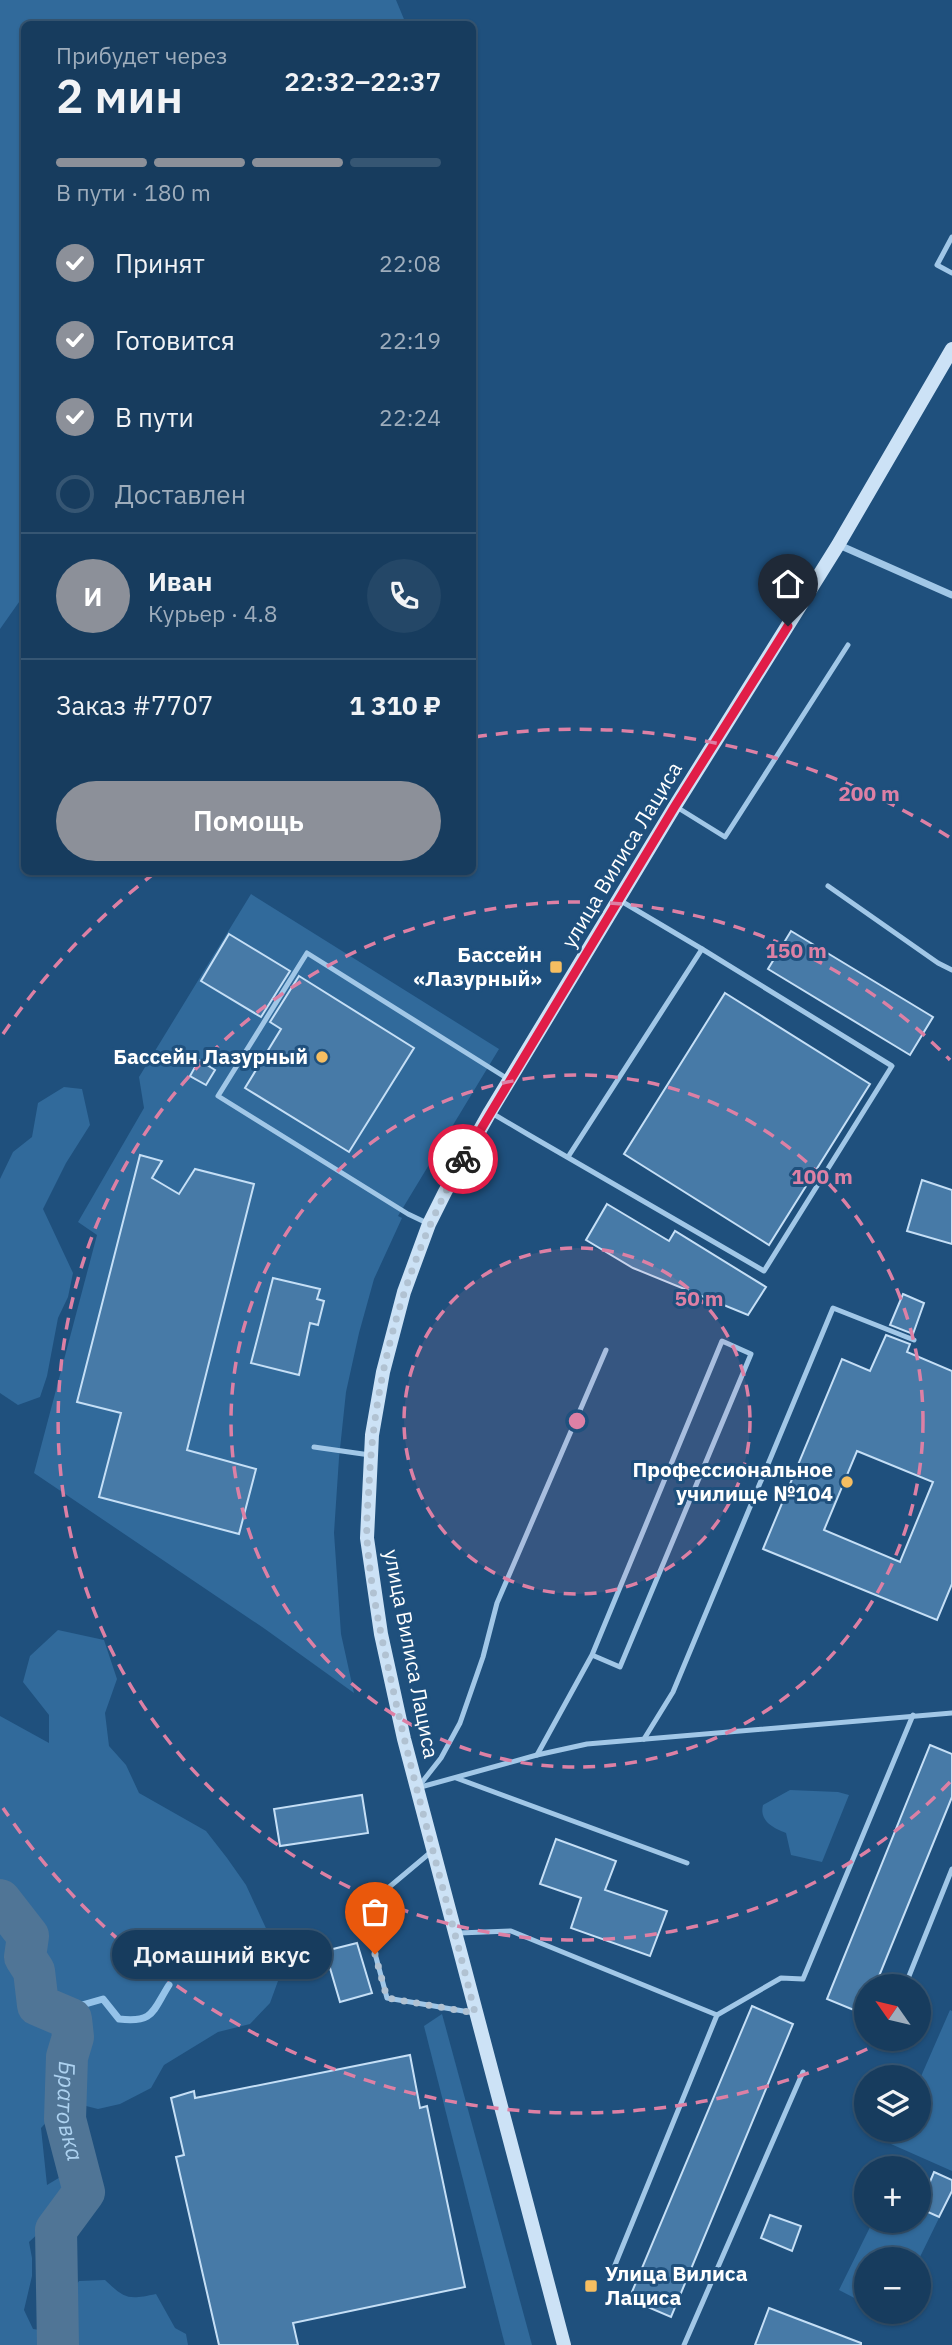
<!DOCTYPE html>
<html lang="ru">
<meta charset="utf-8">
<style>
body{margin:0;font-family:"IBM Plex Sans",sans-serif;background:#244767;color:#f1f3f6;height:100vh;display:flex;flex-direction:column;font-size:26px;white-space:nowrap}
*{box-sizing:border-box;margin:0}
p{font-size:23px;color:#9eadbc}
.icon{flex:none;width:38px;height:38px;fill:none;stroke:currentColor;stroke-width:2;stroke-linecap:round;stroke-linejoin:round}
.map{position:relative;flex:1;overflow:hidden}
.details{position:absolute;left:21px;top:21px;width:455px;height:854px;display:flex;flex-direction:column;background:#173c5e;border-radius:10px;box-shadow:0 2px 5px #0004,0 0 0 2px #365673}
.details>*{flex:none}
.needle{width:46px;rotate:304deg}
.controls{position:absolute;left:854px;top:1974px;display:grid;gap:14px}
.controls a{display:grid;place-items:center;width:77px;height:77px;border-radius:50%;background:#173c5e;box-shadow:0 2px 5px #0004,0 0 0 2px #365673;font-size:35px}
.pin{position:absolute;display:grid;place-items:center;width:60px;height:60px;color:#fff;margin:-72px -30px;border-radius:50% 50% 50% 0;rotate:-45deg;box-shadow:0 0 7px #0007}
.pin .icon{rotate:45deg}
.courier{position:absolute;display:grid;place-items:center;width:70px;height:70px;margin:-35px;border:5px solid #e11d48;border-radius:50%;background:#fff;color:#222;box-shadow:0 2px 9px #0007}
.bubble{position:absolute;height:49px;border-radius:24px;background:#173c5e;box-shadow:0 2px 5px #0004,0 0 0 2px #365673;font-size:23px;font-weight:600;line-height:49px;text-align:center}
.overview em{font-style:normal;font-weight:600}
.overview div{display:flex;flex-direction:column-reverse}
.overview{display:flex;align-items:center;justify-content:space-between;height:119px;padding:0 35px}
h1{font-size:46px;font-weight:600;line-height:52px}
.bar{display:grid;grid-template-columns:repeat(4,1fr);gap:10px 7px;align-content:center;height:84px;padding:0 35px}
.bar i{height:9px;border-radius:5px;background:#365673}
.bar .current{background:#8c9099}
.bar p{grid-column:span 4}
.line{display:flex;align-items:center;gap:18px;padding:0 35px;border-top:2px solid #365673}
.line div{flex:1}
.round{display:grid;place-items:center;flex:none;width:74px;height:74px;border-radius:37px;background:#244767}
ol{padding:0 35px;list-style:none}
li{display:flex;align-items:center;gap:21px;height:77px}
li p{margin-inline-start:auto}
li .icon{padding:7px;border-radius:50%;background:#8c9099;color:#fff;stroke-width:4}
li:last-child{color:#9eadbc}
li i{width:38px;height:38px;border:4px solid #365673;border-radius:50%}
.action{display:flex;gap:14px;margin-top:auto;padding:14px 35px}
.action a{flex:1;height:80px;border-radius:42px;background:#8c9099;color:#fff;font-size:28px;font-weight:600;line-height:80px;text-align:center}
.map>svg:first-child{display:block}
.green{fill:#316a9b}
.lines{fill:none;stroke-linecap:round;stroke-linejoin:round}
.stream{stroke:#95c3e9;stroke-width:7}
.river{stroke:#507596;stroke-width:42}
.building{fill:#477aa7;stroke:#c5dff6;stroke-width:2;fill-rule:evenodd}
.lane{stroke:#a1c7e7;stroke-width:5}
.street{stroke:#a1c7e7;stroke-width:7}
.secondary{stroke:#cce2f6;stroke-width:14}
.done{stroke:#b1c2d2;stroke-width:7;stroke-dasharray:0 12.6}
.route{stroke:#e11d48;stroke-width:9}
.ring{fill:none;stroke:#dd80a5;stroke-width:3.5;stroke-dasharray:12 9}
.poi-dot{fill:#f6be61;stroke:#1f507d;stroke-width:2.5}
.labels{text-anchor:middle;stroke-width:6;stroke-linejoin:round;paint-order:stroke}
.street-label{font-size:21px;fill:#fff;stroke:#1f507d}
.poi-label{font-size:21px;font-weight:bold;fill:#fff;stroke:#1f507d;text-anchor:end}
.water-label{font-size:23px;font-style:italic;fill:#acd1ef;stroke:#1f507d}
.centre{fill:#dd80a5;stroke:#1f507d;stroke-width:3.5}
.ring-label{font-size:21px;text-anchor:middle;font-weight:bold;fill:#dd80a5;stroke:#1f507d;stroke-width:6;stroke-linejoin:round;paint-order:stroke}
</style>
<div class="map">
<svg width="952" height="2345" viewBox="0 0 952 2345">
<rect width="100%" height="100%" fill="#1f507d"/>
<g class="green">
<path d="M0,0H396L406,24H24V595L0,629Z"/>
<path d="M251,894L499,1049L398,1216L402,1218L374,1279L359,1333L346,1392L339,1458L334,1533L341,1634L354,1693L265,1629L34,1473L97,1235L78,1222L144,1108L139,1077Z"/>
<path d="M64,1087L82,1089L90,1125L66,1163L43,1209L73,1273L68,1297L58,1318L47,1376L40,1397L18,1405L0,1393V1179L13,1152L32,1137L38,1103Z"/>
<path d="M58,1630L104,1640L117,1679L105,1713L109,1746L126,1765L139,1793L206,1831L227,1858L246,1885L276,1950L278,1981L270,2003L250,2024L218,2032L164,2065L151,2088L120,2104L98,2109L66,2101L41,2128L47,2185L62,2176L84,2192C66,2212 48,2224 29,2242L32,2258V2276L24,2310L33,2329L47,2331L56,2326L66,2301L79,2281L105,2280C125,2299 128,2300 156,2294L175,2328L186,2334L188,2345H0V1716L49,1743V1715L23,1682L30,1656Z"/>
<path d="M790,1790L838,1792L849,1795L822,1862L791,1855L786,1833C773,1828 759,1821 763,1805Z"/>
<path d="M950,2010L952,2011V2171L891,2144L897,2130H919V2081Z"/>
<path d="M442,2014L532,2345H505L424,2026Z"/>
<path d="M919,2208L939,2218L919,2259H866V2304L839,2290L873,2221H919Z"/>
</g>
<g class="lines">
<path class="stream" d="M71,2019L82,2005L103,1999L119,2019C154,2023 152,2012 169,1985"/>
<path class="river" id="s1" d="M0,1900L28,1936L25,1957L34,1971L38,2005L71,2019L73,2037L67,2057L65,2119L84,2192L56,2230L58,2345"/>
</g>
<g class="building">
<path d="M791,931L933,1017L910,1055L768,969Z"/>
<path d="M229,934L290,971L261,1017L201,981Z"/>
<path d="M299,976L414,1048L349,1152L245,1088L281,1029L270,1022Z"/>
<path d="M725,993L870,1084L769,1245L624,1154Z"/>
<path d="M199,1060L215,1070L206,1085L190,1076Z"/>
<path d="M140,1155L162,1161L152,1178L179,1194L195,1169L254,1184L187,1450L256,1469L239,1534L99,1497L121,1413L77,1402Z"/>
<path d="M922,1180L952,1190V1244L907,1231Z"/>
<path d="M607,1204L669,1241L675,1231L766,1287L748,1315L633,1268L586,1240Z"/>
<path d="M273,1278L320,1289L317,1299L324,1301L318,1325L310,1323L299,1375L251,1363Z"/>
<path d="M903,1294L924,1303L913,1334L890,1325Z"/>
<path d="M886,1335L910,1344L907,1352L952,1371V1584L937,1620L763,1549L842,1359L870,1371ZM857,1451L933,1482L900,1562L824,1530Z"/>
<path d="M930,1745L952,1754V1797L875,1986H866V2015L827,1999Z"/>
<path d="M362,1795L368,1833L280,1846L274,1809Z"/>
<path d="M556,1839L616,1861L605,1890L667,1911L650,1956L571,1928L581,1898L540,1884Z"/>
<path d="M357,1943L372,1993L340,2002L325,1951Z"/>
<path d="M752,2006L793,2024L671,2317L629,2299Z"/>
<path d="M410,2055L420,2108L427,2106L465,2287L293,2323L298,2345H219L176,2157L184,2155L171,2098L194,2091L195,2098Z"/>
<path d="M934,2172L952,2180V2191L939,2217L919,2208Z"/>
<path d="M770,2215L801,2226L792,2251L761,2238Z"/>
<path d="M769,2308L861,2343V2345H755Z"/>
</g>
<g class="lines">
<g class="lane">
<path d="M952,237L937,265L952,273"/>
<path d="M675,806L725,837L848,645"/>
<path d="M828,886L938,963L952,970"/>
<path d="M621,901L702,949"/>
<path d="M490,1112L529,1135L764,1271L892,1066L702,949L568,1157"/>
<path d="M429,1224L408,1214L218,1096L307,953L508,1079"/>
<path d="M314,1447L370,1455"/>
<path d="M644,1739L673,1692L833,1308L914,1340"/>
<path d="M537,1755L592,1655L722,1341L751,1354L620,1667L592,1655"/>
<path d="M456,1778L687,1863"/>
<path d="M419,1786L441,1758L460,1723L483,1657L497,1603L606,1350"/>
<path d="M417,1788L537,1755L587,1744L952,1713"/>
<path d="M431,1852L363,1909L387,1998L475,2013"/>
<path d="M459,1933L511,1931L717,2015L615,2265"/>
<path d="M905,1986L952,1869"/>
<path d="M717,2015L781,1978L803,1979L913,1715"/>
<path d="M684,2345L803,2072"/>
</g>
<path class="street" d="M839,545L952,595"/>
<path class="secondary" d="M564,2345L404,1739L381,1634L367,1538L372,1435L383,1372L404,1292L429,1224L445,1192L490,1112L675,806L838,545L952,349"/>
</g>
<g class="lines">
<path class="done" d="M375,1954L387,1998L475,2013C448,1902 415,1792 391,1680C381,1635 370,1585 367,1539C366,1522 368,1503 369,1486C374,1371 407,1259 463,1159"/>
<path class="route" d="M463,1159L675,806L788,626"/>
</g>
<circle cx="577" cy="1421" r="173" fill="#dd80a5" fill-opacity=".12"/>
<g class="ring">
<circle cx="577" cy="1421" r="173"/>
<circle cx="577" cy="1421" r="346"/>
<path d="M950 1782A519 519 0 1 1 950 1060"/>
<path d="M886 2040A692 692 0 0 1 3 1808M3 1034A692 692 0 0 1 156 872M475 737A692 692 0 0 1 949 837"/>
</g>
<g class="poi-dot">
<rect x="549" y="960" width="14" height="14" rx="3.5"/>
<circle cx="322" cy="1057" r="7"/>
<circle cx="847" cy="1482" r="7"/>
<rect x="584" y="2279" width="14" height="14" rx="3.5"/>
</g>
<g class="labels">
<g class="street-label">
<text transform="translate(622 855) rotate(-59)" y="7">улица Вилиса Лациса</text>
<text transform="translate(411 1654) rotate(79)" y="7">улица Вилиса Лациса</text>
</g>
<g class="poi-label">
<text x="542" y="962">Бассейн<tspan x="542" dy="24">«Лазурный»</tspan></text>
<text x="308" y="1064">Бассейн Лазурный</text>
<text x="833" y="1477">Профессиональное<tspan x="833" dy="24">училище №104</tspan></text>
<text x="605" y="2281" text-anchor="start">Улица Вилиса<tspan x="605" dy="24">Лациса</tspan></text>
</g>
<g class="water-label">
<text dy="8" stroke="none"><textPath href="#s1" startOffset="247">Братовка</textPath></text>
</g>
</g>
<circle cx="577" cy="1421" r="10" class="centre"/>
<g class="ring-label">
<text x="869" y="801">200 m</text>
<text x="796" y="958">150 m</text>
<text x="822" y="1184">100 m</text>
<text x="699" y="1306">50 m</text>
</g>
</svg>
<div class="controls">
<a><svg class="needle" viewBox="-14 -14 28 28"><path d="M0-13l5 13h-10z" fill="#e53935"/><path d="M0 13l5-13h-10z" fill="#9eadbc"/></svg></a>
<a><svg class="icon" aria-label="layers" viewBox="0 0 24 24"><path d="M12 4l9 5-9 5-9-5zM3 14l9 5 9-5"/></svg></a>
<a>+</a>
<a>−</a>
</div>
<div class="pin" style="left:375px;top:1954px;background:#ea580c"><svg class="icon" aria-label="bag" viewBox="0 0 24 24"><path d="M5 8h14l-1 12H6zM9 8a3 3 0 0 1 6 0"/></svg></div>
<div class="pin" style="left:788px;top:626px;background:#1f2937"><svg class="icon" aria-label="home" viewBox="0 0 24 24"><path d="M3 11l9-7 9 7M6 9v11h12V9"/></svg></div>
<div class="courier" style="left:463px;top:1159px"><svg class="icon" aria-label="bike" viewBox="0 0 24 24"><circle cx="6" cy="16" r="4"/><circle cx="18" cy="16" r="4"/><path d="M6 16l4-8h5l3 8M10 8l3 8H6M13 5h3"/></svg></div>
<div class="bubble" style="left:112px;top:1930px;width:220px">Домашний вкус</div>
<section class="details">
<div class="overview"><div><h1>2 мин</h1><p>Прибудет через</p></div><em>22:32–22:37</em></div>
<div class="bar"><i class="current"></i><i class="current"></i><i class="current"></i><i></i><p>В пути · 180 m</p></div>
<ol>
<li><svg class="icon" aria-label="check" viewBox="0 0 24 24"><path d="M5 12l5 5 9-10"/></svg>Принят<p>22:08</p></li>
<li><svg class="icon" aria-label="check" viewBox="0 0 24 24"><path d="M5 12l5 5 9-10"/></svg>Готовится<p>22:19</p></li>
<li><svg class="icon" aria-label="check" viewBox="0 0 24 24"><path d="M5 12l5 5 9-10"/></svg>В пути<p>22:24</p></li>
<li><i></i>Доставлен</li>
</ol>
<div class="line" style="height:126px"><b class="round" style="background:#8c9099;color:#fff">И</b><div><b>Иван</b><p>Курьер · 4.8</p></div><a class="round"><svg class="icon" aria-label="phone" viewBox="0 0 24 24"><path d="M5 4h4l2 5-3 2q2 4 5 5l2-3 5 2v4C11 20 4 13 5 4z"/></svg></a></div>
<div class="line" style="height:91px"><div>Заказ #7707</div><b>1 310 ₽</b></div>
<div class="action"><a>Помощь</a></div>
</section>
</div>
